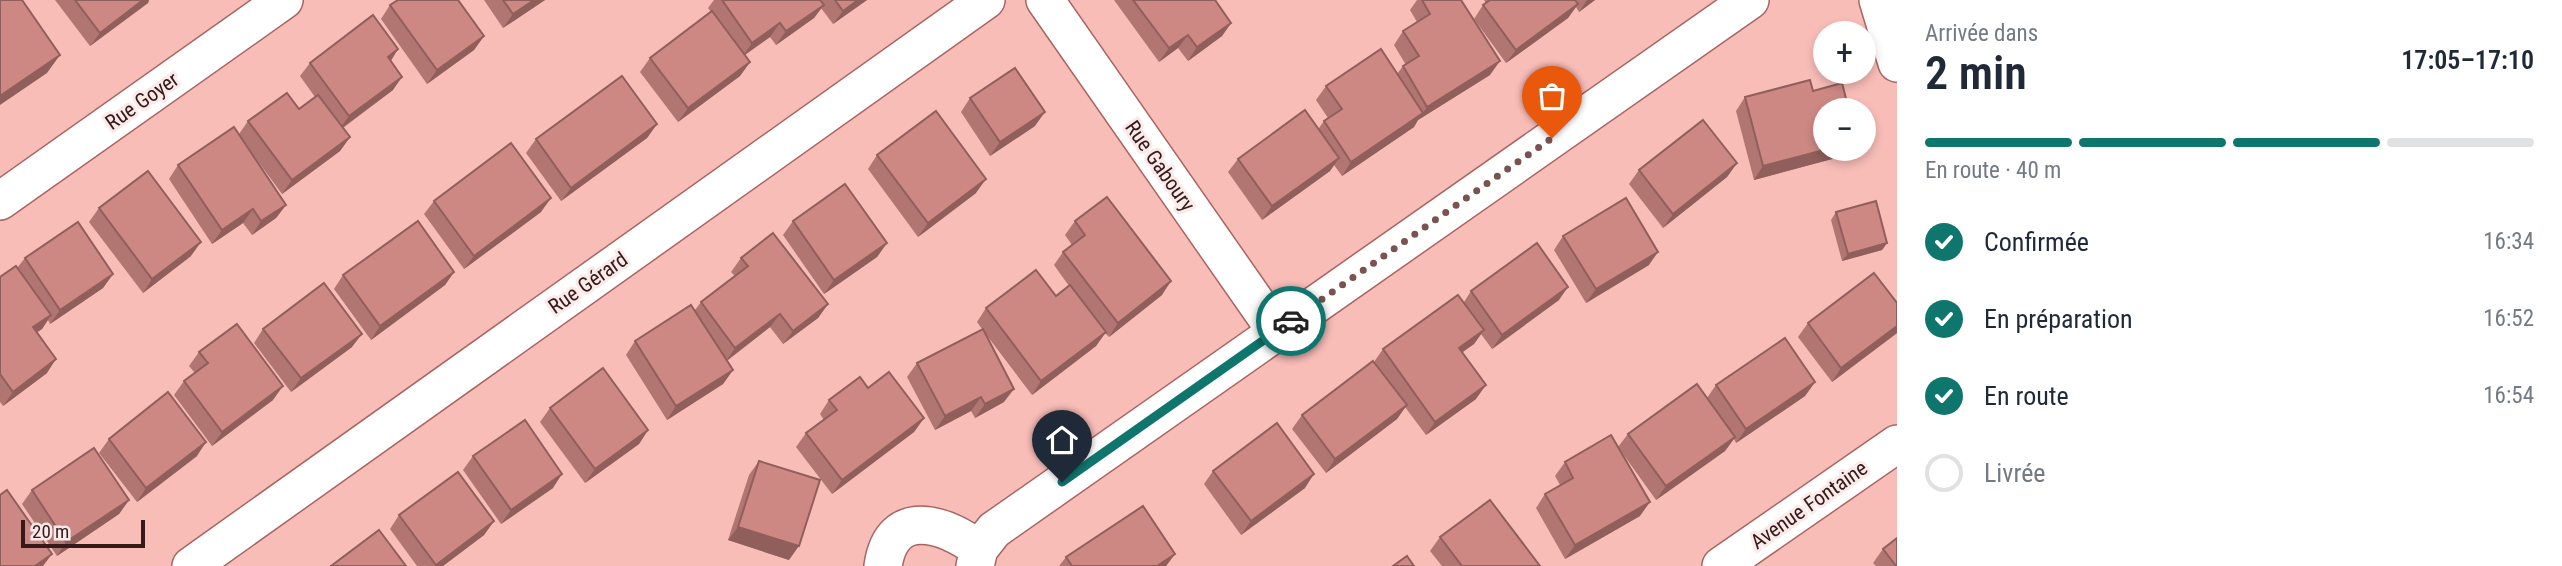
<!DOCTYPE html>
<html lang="fr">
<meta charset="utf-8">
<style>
body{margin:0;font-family:"Roboto Condensed",sans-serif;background:#f6f6f7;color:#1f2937;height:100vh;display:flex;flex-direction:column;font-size:26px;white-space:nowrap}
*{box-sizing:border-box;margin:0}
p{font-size:23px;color:#747a83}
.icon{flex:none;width:38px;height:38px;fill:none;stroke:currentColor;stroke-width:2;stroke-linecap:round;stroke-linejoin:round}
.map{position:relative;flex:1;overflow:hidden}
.panel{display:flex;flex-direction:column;background:#fff;width:665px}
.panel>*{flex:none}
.fabs{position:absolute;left:1813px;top:21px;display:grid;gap:14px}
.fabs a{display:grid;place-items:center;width:63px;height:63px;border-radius:50%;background:#fff;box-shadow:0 4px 10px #0003;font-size:35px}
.scale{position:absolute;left:21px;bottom:18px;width:124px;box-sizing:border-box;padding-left:7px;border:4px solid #351a19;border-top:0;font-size:19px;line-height:24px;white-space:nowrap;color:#351a19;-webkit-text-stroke:5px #faeae9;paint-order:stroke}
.pin{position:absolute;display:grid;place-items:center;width:60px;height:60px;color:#fff;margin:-72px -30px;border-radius:50% 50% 50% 0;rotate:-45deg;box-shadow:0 0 7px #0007}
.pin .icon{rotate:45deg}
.courier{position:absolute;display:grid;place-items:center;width:70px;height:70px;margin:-35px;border:5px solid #0f766e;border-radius:50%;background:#fff;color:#222;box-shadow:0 2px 9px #0007}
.head em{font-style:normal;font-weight:600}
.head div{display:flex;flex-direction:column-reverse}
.head{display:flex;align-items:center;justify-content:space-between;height:119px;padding:0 28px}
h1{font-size:46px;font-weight:600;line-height:52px}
.bar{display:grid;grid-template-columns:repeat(4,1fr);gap:10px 7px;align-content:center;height:84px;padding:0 28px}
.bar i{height:9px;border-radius:5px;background:#e0e1e3}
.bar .on{background:#0f766e}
.bar p{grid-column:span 4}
ol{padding:0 28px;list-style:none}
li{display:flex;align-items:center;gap:21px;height:77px}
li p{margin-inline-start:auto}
li .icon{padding:7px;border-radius:50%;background:#0f766e;color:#fff;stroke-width:4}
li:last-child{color:#747a83}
li i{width:38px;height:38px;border:4px solid #e0e1e3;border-radius:50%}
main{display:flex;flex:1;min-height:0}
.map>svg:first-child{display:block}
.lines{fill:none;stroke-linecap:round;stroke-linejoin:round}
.street-casing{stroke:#a86561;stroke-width:40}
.street{stroke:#fff;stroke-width:37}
.wall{fill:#b17572}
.shaded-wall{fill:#905f5c}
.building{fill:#ce8884;stroke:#905f5c;stroke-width:2}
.done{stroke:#7a5351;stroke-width:7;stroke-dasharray:0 12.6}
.route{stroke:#0f766e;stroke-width:9}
.labels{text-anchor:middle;stroke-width:6;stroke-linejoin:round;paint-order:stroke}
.street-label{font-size:21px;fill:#351a19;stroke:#faeae9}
</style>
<main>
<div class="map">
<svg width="1897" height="566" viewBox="0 0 1897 566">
<rect width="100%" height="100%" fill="#f9bdb8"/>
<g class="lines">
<g class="street-casing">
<g id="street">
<path d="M1045,0L1276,331"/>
<path d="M1878,0L1897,63"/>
<path d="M0,201L284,0"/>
<path d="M191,566L986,0"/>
<path d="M883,566C892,506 943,523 979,549"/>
<path d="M975,566L979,549L994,530L1750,0"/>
<path d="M1721,566L1897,444"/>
</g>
</g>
<use href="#street" class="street"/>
</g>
<g class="wall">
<path d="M55,0H149L148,3L90,46Z"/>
<path d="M484,0H545L503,28Z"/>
<path d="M714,0H867L833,24L821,8L814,18L776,45L770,37L745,55L750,62L740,76L678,122L640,72L650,58L711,12L708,8Z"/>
<path d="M1114,0H1215L1231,23L1222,36L1188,61L1178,48L1159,62Z"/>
<path d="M1417,0H1461L1490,75L1418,120L1414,127L1342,176L1334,165L1330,171L1262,220L1228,172L1238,159L1319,128L1324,121L1328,118L1316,100L1326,86L1397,74L1403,66L1406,65L1394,45L1403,31L1417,22L1410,10Z"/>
<path d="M1484,0H1595L1579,12L1576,7L1568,18L1506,63L1474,19L1483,5L1486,3Z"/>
<path d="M390,5L484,36L474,50L427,84L381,19Z"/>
<path d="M398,49L391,61L393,90L343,128L350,137L340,151L282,194L251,152L286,205L276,218L252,235L243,223L212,244L169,179L178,165L239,134L248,121L299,109L315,97L300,76L310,63Z"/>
<path d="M1813,91L1847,155L1754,180L1736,111L1745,97Z"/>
<path d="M970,98L1035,126L990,156L961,112Z"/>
<path d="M657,124L647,138L561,201L526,153L536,139Z"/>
<path d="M877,155L976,193L918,237L868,169Z"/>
<path d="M1737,163L1727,177L1663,228L1629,184L1639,170Z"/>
<path d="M434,201L541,212L464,269L424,214Z"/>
<path d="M99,208L191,256L143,293L89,222Z"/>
<path d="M1836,212L1887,243L1882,250L1842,261L1831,220Z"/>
<path d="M793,221L887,243L877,257L824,294L783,235Z"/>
<path d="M1075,221L1162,295L1109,337L1105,333L1096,346L1032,395L985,333L1004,402L975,418L971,411L935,430L907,377L917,363L982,329L977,322L986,308L1056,296L1069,286L1054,265L1063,252L1072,245L1065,235Z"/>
<path d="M1563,236L1649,265L1586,303L1554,250Z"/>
<path d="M25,258L113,274L103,288L50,324L48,320L42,329L37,332L47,373L3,406L0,402V277L17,268Z"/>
<path d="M741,258L828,304L818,318L783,344L770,327L727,361L733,370L723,384L667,420L626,355L635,341L695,310L701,302L735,276L731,272Z"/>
<path d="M454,272L445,285L371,340L334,289L343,275Z"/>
<path d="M1471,291L1559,300L1492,349L1481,334L1474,344L1462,352L1476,399L1426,435L1405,407L1397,419L1326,473L1292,429L1302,415L1374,362L1383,349L1464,302Z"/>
<path d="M1897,303V333L1832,382L1798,337L1808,323Z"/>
<path d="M263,329L352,347L291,392L254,343Z"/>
<path d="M199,352L273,400L212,446L174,395L184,381L195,373L189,366Z"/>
<path d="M1815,382L1805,396L1736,443L1734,439L1725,451L1656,500L1618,447L1640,516L1565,559L1536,508L1545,494L1560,485L1555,476L1565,462L1618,447L1628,434L1707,398L1716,385Z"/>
<path d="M868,388L924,418L914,432L832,494L796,447L806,433L824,420L820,414L829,400Z"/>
<path d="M550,408L648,430L639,444L585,483L540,422Z"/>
<path d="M109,439L197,456L137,502L99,453Z"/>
<path d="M473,456L553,488L501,524L463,470Z"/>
<path d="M759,461L789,560L728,540L749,475Z"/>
<path d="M1213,471L1305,488L1241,535L1204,484Z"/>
<path d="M32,490L129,500L119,514L57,556L22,504Z"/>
<path d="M399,515L494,521L484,535L443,566H417L390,529Z"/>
<path d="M1440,537L1540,566H1442L1430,551Z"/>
<path d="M1883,549L1897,566H1876L1873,563Z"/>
<path d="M1175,554L1166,566H1059L1066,557Z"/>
</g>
<g class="shaded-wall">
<path d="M143,0H149L148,3L90,46L100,33Z"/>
<path d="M534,0H545L503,28L513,14Z"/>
<path d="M858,0H867L833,24L843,11Z"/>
<path d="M1587,0H1595L1579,12Z"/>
<path d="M1578,4L1568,18L1506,63L1516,50Z"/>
<path d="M824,5L814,18L776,45L786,31Z"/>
<path d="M780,23L770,37L743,56L752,43Z"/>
<path d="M1231,23L1222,36L1188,61L1197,47Z"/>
<path d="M1188,35L1178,48L1159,62L1169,48Z"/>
<path d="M484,36L474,50L427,84L437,70Z"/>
<path d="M398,49L389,63L388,57Z"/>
<path d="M60,55L47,73L0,105V96Z"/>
<path d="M1500,61L1490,75L1418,120L1414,127L1342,176L1351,162L1423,113L1427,107Z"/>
<path d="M750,62L740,76L678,122L688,108Z"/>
<path d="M402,77L393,90L339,130L349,116Z"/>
<path d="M1045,112L1035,126L990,156L1000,142Z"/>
<path d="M657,124L647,138L561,201L571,188Z"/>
<path d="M350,137L340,151L282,194L292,180Z"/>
<path d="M1828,149H1852L1847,155L1754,180L1763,166Z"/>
<path d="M1339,158L1330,171L1262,220L1272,206Z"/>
<path d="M1737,163L1727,177L1663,228L1673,214Z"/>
<path d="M986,179L976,193L918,237L928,223Z"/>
<path d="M551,198L541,212L464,269L474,256Z"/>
<path d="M286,205L276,218L252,235L261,221Z"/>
<path d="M253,209L243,223L212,244L222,230Z"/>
<path d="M201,242L191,256L143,293L152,279Z"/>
<path d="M887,243L877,257L824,294L834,280Z"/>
<path d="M1887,243L1882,250L1842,261L1848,254Z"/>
<path d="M1658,252L1649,265L1586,303L1596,289Z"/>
<path d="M454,272L445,285L371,340L380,326Z"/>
<path d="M113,274L103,288L50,324L60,310Z"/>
<path d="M1171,281L1162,295L1109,337L1118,323Z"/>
<path d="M1568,287L1559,300L1492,349L1502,335Z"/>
<path d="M828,304L818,318L783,344L793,331Z"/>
<path d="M780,314L770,327L726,361L735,348Z"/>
<path d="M51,315L42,329L24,341L33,327Z"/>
<path d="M1897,326V333L1832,382L1841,368Z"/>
<path d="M1484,330L1474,344L1449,362L1459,348Z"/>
<path d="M1106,332L1096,346L1032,395L1041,381Z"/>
<path d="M362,334L352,347L291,392L301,378Z"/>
<path d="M56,359L47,373L3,406L13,392Z"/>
<path d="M733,370L723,384L667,420L676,406Z"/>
<path d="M1815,382L1805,396L1736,443L1746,429Z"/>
<path d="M1486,385L1476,399L1426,435L1435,422Z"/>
<path d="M283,386L273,400L212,446L222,432Z"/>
<path d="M1014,389L1004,402L975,418L985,404Z"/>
<path d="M981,397L971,411L935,430L945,416Z"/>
<path d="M1407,405L1397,419L1326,473L1335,459Z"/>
<path d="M924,418L914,432L832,494L842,480Z"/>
<path d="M648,430L639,444L585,483L595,469Z"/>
<path d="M1735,437L1725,451L1656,500L1666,486Z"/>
<path d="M206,442L197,456L137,502L146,488Z"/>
<path d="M562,474L553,488L501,524L511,510Z"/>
<path d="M1314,474L1305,488L1241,535L1251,521Z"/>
<path d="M129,500L119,514L57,556L66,542Z"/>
<path d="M1650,502L1640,516L1565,559L1575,545Z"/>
<path d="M494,521L484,535L443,566H435Z"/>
<path d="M738,527L799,546L789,560L728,540Z"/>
<path d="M52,554L43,566H35Z"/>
<path d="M1175,554L1166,566H1157Z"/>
</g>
<g class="building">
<path d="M0,0H22L60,55L0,96Z"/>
<path d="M75,0H143L100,33Z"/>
<path d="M398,0H458L484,36L437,70L390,5Z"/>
<path d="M503,0H534L513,14Z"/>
<path d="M722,0H820L824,5L786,31L780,23L752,43Z"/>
<path d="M835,0H858L843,11Z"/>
<path d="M1133,0H1215L1231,23L1197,47L1188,35L1169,48Z"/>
<path d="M1422,0H1461L1500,61L1427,107L1403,66L1419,56L1403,31L1430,14Z"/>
<path d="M1490,0H1575L1578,4L1516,50L1483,5Z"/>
<path d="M712,11L750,62L688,108L650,58Z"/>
<path d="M373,15L398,49L388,57L402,77L349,116L310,63Z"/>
<path d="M1381,49L1423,113L1351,162L1324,121L1342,109L1326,86Z"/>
<path d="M1015,68L1045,112L1000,142L970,98Z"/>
<path d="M622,76L657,124L571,188L536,139Z"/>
<path d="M1810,80L1813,91L1842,83L1849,110H1825V149H1828L1763,166L1745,97Z"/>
<path d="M287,93L299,109L318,95L350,137L292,180L248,121Z"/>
<path d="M1305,110L1339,158L1272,206L1238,159Z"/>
<path d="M936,111L986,179L928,223L877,155Z"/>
<path d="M1703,120L1737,163L1673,214L1639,170Z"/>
<path d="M234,127L286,205L261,221L253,209L222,230L178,165Z"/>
<path d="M511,143L551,198L474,256L434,201Z"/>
<path d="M148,171L201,242L152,279L99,208Z"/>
<path d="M845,184L887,243L834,280L793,221Z"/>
<path d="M1107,197L1171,281L1118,323L1063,252L1085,235L1075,221Z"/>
<path d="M1626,198L1658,252L1596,289L1563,236Z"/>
<path d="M1876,201L1887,243L1848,254L1836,212Z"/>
<path d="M418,221L454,272L380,326L343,275Z"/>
<path d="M78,222L113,274L60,310L25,258Z"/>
<path d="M773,233L828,304L793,331L780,314L735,348L701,302L748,266L741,258Z"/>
<path d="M1537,243L1568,287L1502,335L1471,291Z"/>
<path d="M16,266L51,315L33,327L56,359L13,392L0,374V277Z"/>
<path d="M1036,270L1056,296L1070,285L1106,332L1041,381L986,308Z"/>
<path d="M1874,273L1897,303V326L1841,368L1808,323Z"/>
<path d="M324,283L362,334L301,378L263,329Z"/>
<path d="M1458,295L1484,330L1459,348L1486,385L1435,422L1383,349Z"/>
<path d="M691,305L733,370L676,406L635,341Z"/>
<path d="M237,324L283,386L222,432L184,381L208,363L199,352Z"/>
<path d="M983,329L1014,389L985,404L981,397L945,416L917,363Z"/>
<path d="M1785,338L1815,382L1746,429L1716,385Z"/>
<path d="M1373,361L1407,405L1335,459L1302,415Z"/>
<path d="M603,368L648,430L595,469L550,408Z"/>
<path d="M889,372L924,418L842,480L806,433L837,410L829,400L860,377L868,388Z"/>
<path d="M1697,384L1735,437L1666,486L1628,434Z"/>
<path d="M168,392L206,442L146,488L109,439Z"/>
<path d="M525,420L562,474L511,510L473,456Z"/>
<path d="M1277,423L1314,474L1251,521L1213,471Z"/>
<path d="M1611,435L1650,502L1575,545L1545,494L1573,478L1565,462Z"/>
<path d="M94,448L129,500L66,542L32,490Z"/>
<path d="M759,461L820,480L799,546L738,527Z"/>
<path d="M458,472L494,521L436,565L399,515Z"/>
<path d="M7,490L52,554L35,566H0V495Z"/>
<path d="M1490,500L1540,566H1462L1440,537Z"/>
<path d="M1143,506L1175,554L1157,566H1072L1066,557Z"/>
<path d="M379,530L406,566H331Z"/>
<path d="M1897,538V566H1896L1883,549Z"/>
<path d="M1407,556L1414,566H1393Z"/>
</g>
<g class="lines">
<path class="done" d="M1291,321L1552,138"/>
<path class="route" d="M1062,482L1291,321"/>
</g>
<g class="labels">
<g class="street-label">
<text transform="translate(142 101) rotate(-35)" y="7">Rue Goyer</text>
<text transform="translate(1160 166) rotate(55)" y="7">Rue Gaboury</text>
<text transform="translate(588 283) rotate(-35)" y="7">Rue Gérard</text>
<text transform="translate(1809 505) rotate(-35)" y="7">Avenue Fontaine</text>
</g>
</g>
</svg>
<div class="fabs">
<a>+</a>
<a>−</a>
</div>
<div class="scale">20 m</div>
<div class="pin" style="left:1552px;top:138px;background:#ea580c"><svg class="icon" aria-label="bag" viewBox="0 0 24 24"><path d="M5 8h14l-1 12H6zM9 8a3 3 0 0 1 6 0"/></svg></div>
<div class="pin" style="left:1062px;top:482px;background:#1f2937"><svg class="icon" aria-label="home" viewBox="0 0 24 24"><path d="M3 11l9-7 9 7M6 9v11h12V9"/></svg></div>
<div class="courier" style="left:1291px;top:321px"><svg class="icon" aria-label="car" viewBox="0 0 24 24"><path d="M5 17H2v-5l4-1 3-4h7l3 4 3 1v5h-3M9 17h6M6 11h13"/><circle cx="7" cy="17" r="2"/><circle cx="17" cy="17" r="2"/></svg></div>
</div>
<section class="panel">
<div class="head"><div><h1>2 min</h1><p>Arrivée dans</p></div><em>17:05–17:10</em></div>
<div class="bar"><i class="on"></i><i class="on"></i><i class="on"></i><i></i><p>En route · 40 m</p></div>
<ol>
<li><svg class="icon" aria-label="check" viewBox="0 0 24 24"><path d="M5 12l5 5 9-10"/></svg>Confirmée<p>16:34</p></li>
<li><svg class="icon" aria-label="check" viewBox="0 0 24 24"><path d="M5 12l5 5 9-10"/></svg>En préparation<p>16:52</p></li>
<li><svg class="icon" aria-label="check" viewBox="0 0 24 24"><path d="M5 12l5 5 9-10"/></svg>En route<p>16:54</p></li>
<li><i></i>Livrée</li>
</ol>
</section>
</main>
